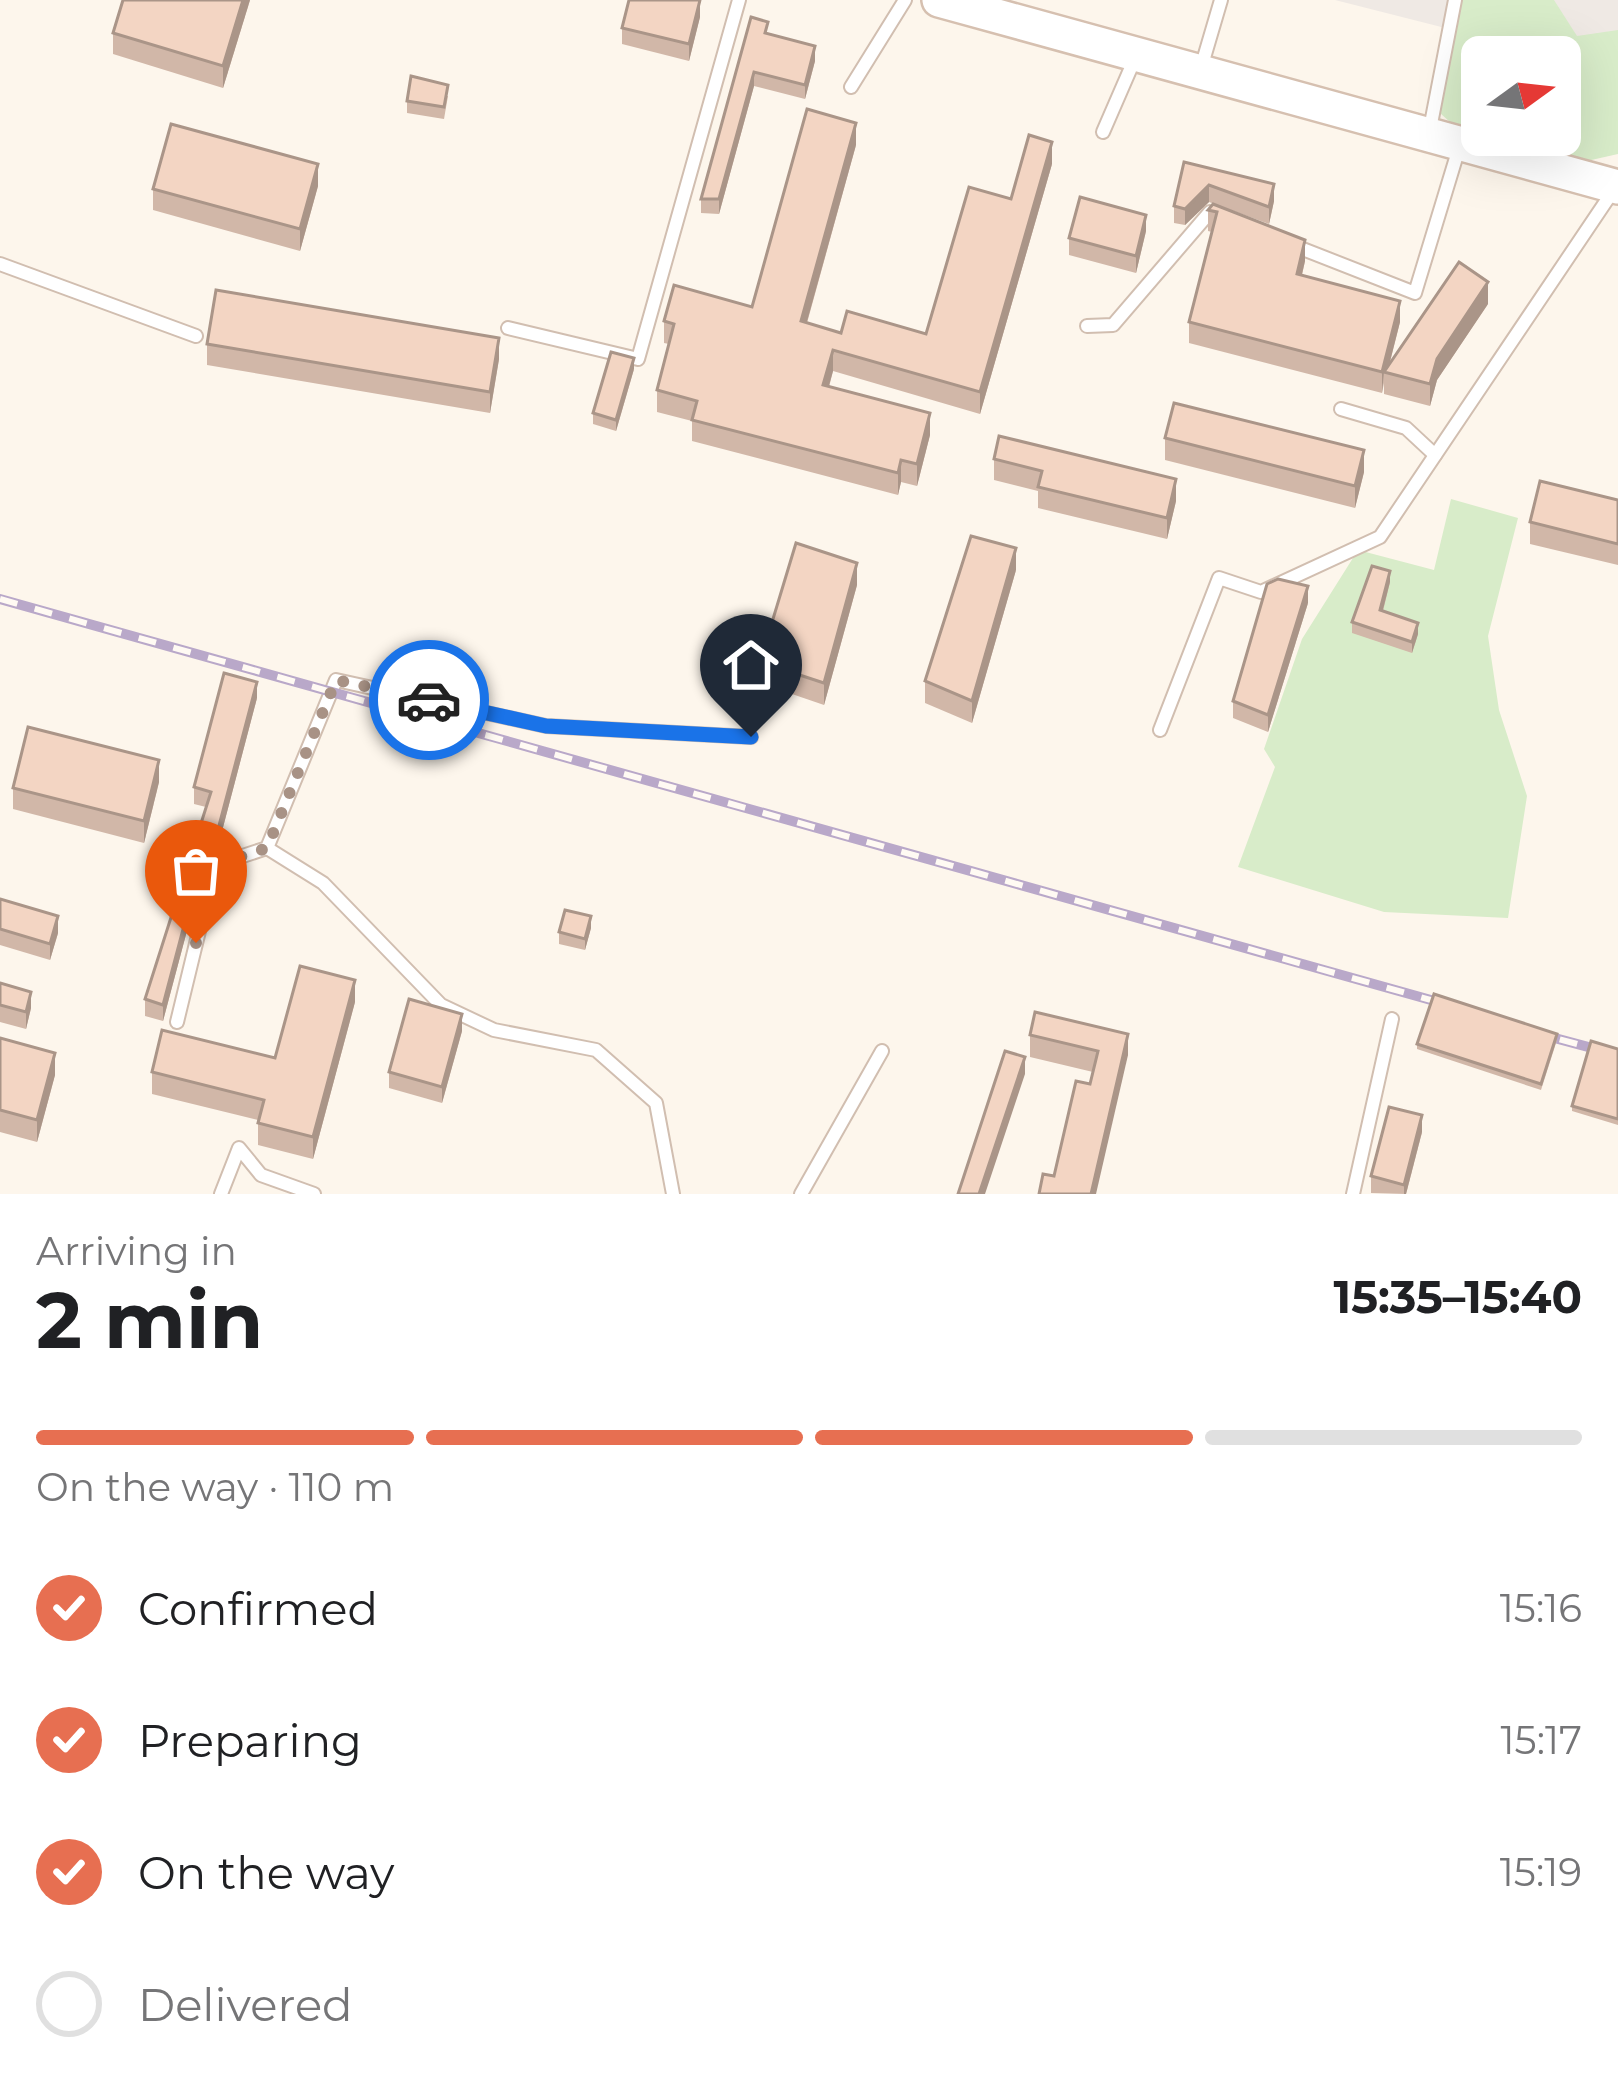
<!DOCTYPE html>
<meta charset="utf-8">
<style>
body{margin:0;font-family:Montserrat,sans-serif;background:#f6f6f6;color:#202124;height:100vh;display:flex;flex-direction:column;font-size:45px;white-space:nowrap}
*{box-sizing:border-box;margin:0}
p{font-size:39px;color:#757577}
.icon{flex:none;width:66px;height:66px;fill:none;stroke:currentColor;stroke-width:2;stroke-linecap:round;stroke-linejoin:round}
.map{position:relative;height:1194px;overflow:hidden}
.drawer{display:flex;flex-direction:column;background:#fff;flex:1}
.drawer>*{flex:none}
.needle{width:78px;rotate:75deg}
.fabs{position:absolute;left:1461px;top:36px;display:grid;gap:24px}
.fabs a{display:grid;place-items:center;width:120px;height:120px;border-radius:18px;background:#fff;box-shadow:0 12px 48px #0002;font-size:60px}
.pin{position:absolute;display:grid;place-items:center;width:102px;height:102px;color:#fff;margin:-123px -51px;border-radius:50% 50% 50% 0;rotate:-45deg;box-shadow:0 0 12px #0007}
.pin .icon{rotate:45deg}
.courier{position:absolute;display:grid;place-items:center;width:120px;height:120px;margin:-60px;border:9px solid #1a73e8;border-radius:50%;background:#fff;color:#222;box-shadow:0 3px 15px #0007}
.summary em{font-style:normal;font-weight:700}
.summary div{display:flex;flex-direction:column-reverse}
.summary{display:flex;align-items:center;justify-content:space-between;height:204px;padding:0 36px}
h1{font-size:78px;font-weight:700;line-height:90px}
.bar{display:grid;grid-template-columns:repeat(4,1fr);gap:18px 12px;align-content:center;height:144px;padding:0 36px}
.bar i{height:15px;border-radius:9px;background:#e0e0e0}
.bar .selected{background:#e76f51}
.bar p{grid-column:span 4}
ol{padding:0 36px;list-style:none}
li{display:flex;align-items:center;gap:36px;height:132px}
li p{margin-inline-start:auto}
li .icon{padding:12px;border-radius:50%;background:#e76f51;color:#fff;stroke-width:4}
li:last-child{color:#757577}
li i{width:66px;height:66px;border:6px solid #e0e0e0;border-radius:50%}
.map>svg:first-child{display:block}
.industrial{fill:#efe9e4}
.green{fill:#d8ecc9;fill-rule:evenodd}
.lines{fill:none;stroke-linecap:round;stroke-linejoin:round}
.lane-casing{stroke:#d1beb0;stroke-width:16}
.secondary-casing{stroke:#d6c0b0;stroke-width:38}
.lane{stroke:#fff;stroke-width:12}
.secondary{stroke:#fff;stroke-width:33}
.rail-casing{stroke:#b9a8c9;stroke-width:10}
.rail{stroke:#fffaf3;stroke-width:6;stroke-dasharray:18;stroke-linecap:butt}
.wall{fill:#d1b7a8}
.shaded-wall{fill:#aa9588}
.building{fill:#f3d5c3;stroke:#aa9588;stroke-width:3}
.done{stroke:#a89285;stroke-width:12;stroke-dasharray:0 21.6}
.route{stroke:#1a73e8;stroke-width:15}
</style>
<div class="map">
<svg width="1618" height="1194" viewBox="0 0 1618 1194">
<rect width="100%" height="100%" fill="#fdf6ec"/>
<path class="industrial" d="M1335,0H1618V77L1560,57Z"/>
<g class="green">
<path d="M1452,0H1554L1577,36L1618,30V154L1578,163L1460,131L1431,105ZM1482,57H1560V135H1482Z"/>
<path d="M1451,499L1518,518L1488,636L1499,710L1527,796L1508,918L1384,912L1238,867L1275,767L1264,749L1302,639L1358,550L1434,570Z"/>
</g>
<g class="lines">
<g class="lane-casing">
<g id="lane">
<path d="M1201,68L1221,0"/>
<path d="M851,87L905,0"/>
<path d="M1103,132L1136,56"/>
<path d="M1429,134L1455,0"/>
<path d="M1290,244L1415,293L1459,148"/>
<path d="M0,264L196,336"/>
<path d="M1087,326L1113,325L1210,212L1221,216"/>
<path d="M508,328L638,359L739,0"/>
<path d="M1341,409L1406,428L1435,455"/>
<path d="M1160,730L1219,578L1261,592L1380,537L1615,188"/>
<path d="M267,848L323,883L441,1005L494,1030L596,1050L656,1103L673,1194"/>
<path d="M177,1022L215,865L267,848L336,680L546,726L751,737"/>
<path d="M221,1194L239,1148L261,1175L314,1194"/>
<path d="M801,1194L882,1051"/>
<path d="M1353,1194L1392,1019"/>
</g>
</g>
<g class="secondary-casing">
<path id="secondary" d="M939,0L1618,187"/>
</g>
<use href="#lane" class="lane"/>
<use href="#secondary" class="secondary"/>
<g class="rail-casing">
<g id="rail">
<path d="M0,599L1463,1009"/>
<path d="M1525,1030L1618,1055"/>
</g>
</g>
<use href="#rail" class="rail"/>
</g>
<g class="wall">
<path d="M250,0L223,88L113,54V33Z"/>
<path d="M700,17L689,61L622,44V28Z"/>
<path d="M768,34L815,61L805,99L754,86L719,214L701,213V199Z"/>
<path d="M448,96L444,119L407,113V101Z"/>
<path d="M856,145L807,323L841,333L926,334L1011,199L1052,164L980,414L833,371L829,387L930,435L917,486L901,482L898,495L692,441V421L657,412V390L669,344L664,343V321L752,307Z"/>
<path d="M1184,162L1274,201L1269,224L1209,202L1185,225L1174,223V206Z"/>
<path d="M318,186L300,251L153,210V189Z"/>
<path d="M1213,204L1305,261L1302,275L1400,322L1389,366L1488,304L1437,380L1430,406L1384,394V383L1382,393L1189,343V322L1212,232L1208,231V210Z"/>
<path d="M1146,231L1136,273L1069,255V238Z"/>
<path d="M207,344L499,359L490,413L207,365Z"/>
<path d="M634,369L616,431L593,424V413Z"/>
<path d="M1165,438L1364,472L1355,508L1165,460Z"/>
<path d="M994,459L1176,501L1167,539L1038,508V491L994,480Z"/>
<path d="M1618,500V565L1530,544V522Z"/>
<path d="M1016,570L972,723L925,703V681Z"/>
<path d="M1390,582L1383,611L1418,634L1412,653L1352,633V622Z"/>
<path d="M857,585L824,705L760,683V662Z"/>
<path d="M1308,603L1268,732L1233,718V701Z"/>
<path d="M257,698L216,854L205,863L163,1021L145,1016V999L206,807L194,804V787Z"/>
<path d="M159,782L144,843L13,809V788Z"/>
<path d="M0,899L58,933L50,960L0,945Z"/>
<path d="M591,928L585,950L559,944V932Z"/>
<path d="M0,983L31,1008L26,1029L0,1022Z"/>
<path d="M355,1002L313,1159L258,1145V1120L152,1094V1072L275,1058Z"/>
<path d="M462,1031L442,1103L389,1088V1072Z"/>
<path d="M1030,1035L1128,1055L1054,1176L1090,1084L1093,1072L1030,1057Z"/>
<path d="M0,1038L55,1075L37,1142L0,1132Z"/>
<path d="M1557,1040L1541,1090L1417,1049V1044Z"/>
<path d="M1618,1049V1125L1572,1111V1106Z"/>
<path d="M1422,1132L1406,1194L1371,1193V1176Z"/>
</g>
<g class="shaded-wall">
<path d="M243,0H250L223,88V66Z"/>
<path d="M700,0V17L689,61V44Z"/>
<path d="M815,46V61L805,99V85Z"/>
<path d="M754,72V86L719,214V199Z"/>
<path d="M856,123V145L801,343V321Z"/>
<path d="M1052,142V164L980,414V392Z"/>
<path d="M318,164V186L300,251V229Z"/>
<path d="M1274,184V201L1269,224V207Z"/>
<path d="M1209,185V202L1185,225V209Z"/>
<path d="M1146,215V231L1136,273V256Z"/>
<path d="M1305,240V261L1297,295V274Z"/>
<path d="M1488,282V304L1437,380L1430,406V384L1437,359Z"/>
<path d="M1400,301V322L1387,373L1384,372L1382,393V372Z"/>
<path d="M499,338V359L490,413V392Z"/>
<path d="M833,350V371L823,407V385Z"/>
<path d="M634,358V369L616,431V420Z"/>
<path d="M930,413V435L917,486V464Z"/>
<path d="M1364,450V472L1355,508V486Z"/>
<path d="M901,460V482L898,495V473Z"/>
<path d="M1176,479V501L1167,539V518Z"/>
<path d="M1016,548V570L972,723V701Z"/>
<path d="M857,563V585L824,705V683Z"/>
<path d="M1390,571V582L1380,621V610Z"/>
<path d="M1308,586V603L1268,732V715Z"/>
<path d="M1418,623V634L1412,653V642Z"/>
<path d="M257,682V698L216,854L205,863L163,1021V1005L205,846Z"/>
<path d="M159,760V782L144,843V821Z"/>
<path d="M58,916V933L50,960V944Z"/>
<path d="M591,916V928L585,950V939Z"/>
<path d="M355,980V1002L313,1159V1137Z"/>
<path d="M31,992V1008L26,1029V1012Z"/>
<path d="M462,1014V1031L442,1103V1087Z"/>
<path d="M1128,1034V1055L1096,1194H1091Z"/>
<path d="M55,1053V1075L37,1142V1120Z"/>
<path d="M1025,1057V1074L985,1194H979Z"/>
<path d="M1422,1115V1132L1406,1194H1404V1185Z"/>
</g>
<g class="building">
<path d="M123,0H243L223,66L113,33Z"/>
<path d="M629,0H700L689,44L622,28Z"/>
<path d="M751,17L768,22L765,33L815,46L805,85L754,72L719,199H701Z"/>
<path d="M411,76L448,85L444,107L407,101Z"/>
<path d="M807,109L856,123L801,321L841,333L847,311L926,334L969,187L1011,199L1029,135L1052,142L980,392L833,350L823,385L930,413L917,464L901,460L898,473L692,420L697,401L657,390L674,324L664,321L674,285L752,307Z"/>
<path d="M171,124L318,164L300,229L153,189Z"/>
<path d="M1184,162L1274,184L1269,207L1209,185L1185,209L1174,206Z"/>
<path d="M1080,197L1146,215L1136,256L1069,238Z"/>
<path d="M1213,204L1305,240L1297,274L1400,301L1382,372L1189,322L1217,212L1208,210Z"/>
<path d="M1459,262L1488,282L1437,359L1430,384L1384,372Z"/>
<path d="M216,290L499,338L490,392L207,344Z"/>
<path d="M611,352L634,358L616,420L593,413Z"/>
<path d="M1174,403L1364,450L1355,486L1165,438Z"/>
<path d="M999,436L1176,479L1167,518L1038,487L1042,471L994,459Z"/>
<path d="M1540,481L1618,500V544L1530,522Z"/>
<path d="M971,536L1016,548L972,701L925,681Z"/>
<path d="M796,543L857,563L824,683L760,662Z"/>
<path d="M1372,566L1390,571L1380,610L1418,623L1412,642L1352,622Z"/>
<path d="M1278,579L1308,586L1268,715L1233,701L1267,584Z"/>
<path d="M224,673L257,682L216,837L205,846L163,1005L145,999L211,792L194,787Z"/>
<path d="M28,727L159,760L144,821L13,788Z"/>
<path d="M0,899L58,916L50,944L0,929Z"/>
<path d="M565,910L591,916L585,939L559,932Z"/>
<path d="M300,966L355,980L313,1137L258,1123L264,1100L152,1072L162,1030L275,1058Z"/>
<path d="M0,983L31,992L26,1012L0,1005Z"/>
<path d="M1434,994L1557,1034L1541,1084L1417,1044Z"/>
<path d="M409,999L462,1014L442,1087L389,1072Z"/>
<path d="M1035,1012L1128,1034L1091,1194H1039L1043,1174L1054,1176L1076,1081L1090,1084L1098,1051L1030,1035Z"/>
<path d="M0,1038L55,1053L37,1120L0,1110Z"/>
<path d="M1591,1041L1618,1049V1119L1572,1106Z"/>
<path d="M1005,1051L1025,1057L979,1194H958Z"/>
<path d="M1389,1107L1422,1115L1404,1185L1371,1176Z"/>
</g>
<g class="lines">
<path class="done" d="M196,943L215,865L267,848L336,680L429,700"/>
<path class="route" d="M429,700L546,726L751,737"/>
</g>
</svg>
<div class="fabs">
<a><svg class="needle" viewBox="-14 -14 28 28"><path d="M0-13l5 13h-10z" fill="#e53935"/><path d="M0 13l5-13h-10z" fill="#757577"/></svg></a>
</div>
<div class="pin" style="left:196px;top:943px;background:#ea580c"><svg class="icon" aria-label="bag" viewBox="0 0 24 24"><path d="M5 8h14l-1 12H6zM9 8a3 3 0 0 1 6 0"/></svg></div>
<div class="pin" style="left:751px;top:737px;background:#1f2937"><svg class="icon" aria-label="home" viewBox="0 0 24 24"><path d="M3 11l9-7 9 7M6 9v11h12V9"/></svg></div>
<div class="courier" style="left:429px;top:700px"><svg class="icon" aria-label="car" viewBox="0 0 24 24"><path d="M5 17H2v-5l4-1 3-4h7l3 4 3 1v5h-3M9 17h6M6 11h13"/><circle cx="7" cy="17" r="2"/><circle cx="17" cy="17" r="2"/></svg></div>
</div>
<section class="drawer">
<div class="summary"><div><h1>2 min</h1><p>Arriving in</p></div><em>15:35–15:40</em></div>
<div class="bar"><i class="selected"></i><i class="selected"></i><i class="selected"></i><i></i><p>On the way · 110 m</p></div>
<ol>
<li><svg class="icon" aria-label="check" viewBox="0 0 24 24"><path d="M5 12l5 5 9-10"/></svg>Confirmed<p>15:16</p></li>
<li><svg class="icon" aria-label="check" viewBox="0 0 24 24"><path d="M5 12l5 5 9-10"/></svg>Preparing<p>15:17</p></li>
<li><svg class="icon" aria-label="check" viewBox="0 0 24 24"><path d="M5 12l5 5 9-10"/></svg>On the way<p>15:19</p></li>
<li><i></i>Delivered</li>
</ol>
</section>
